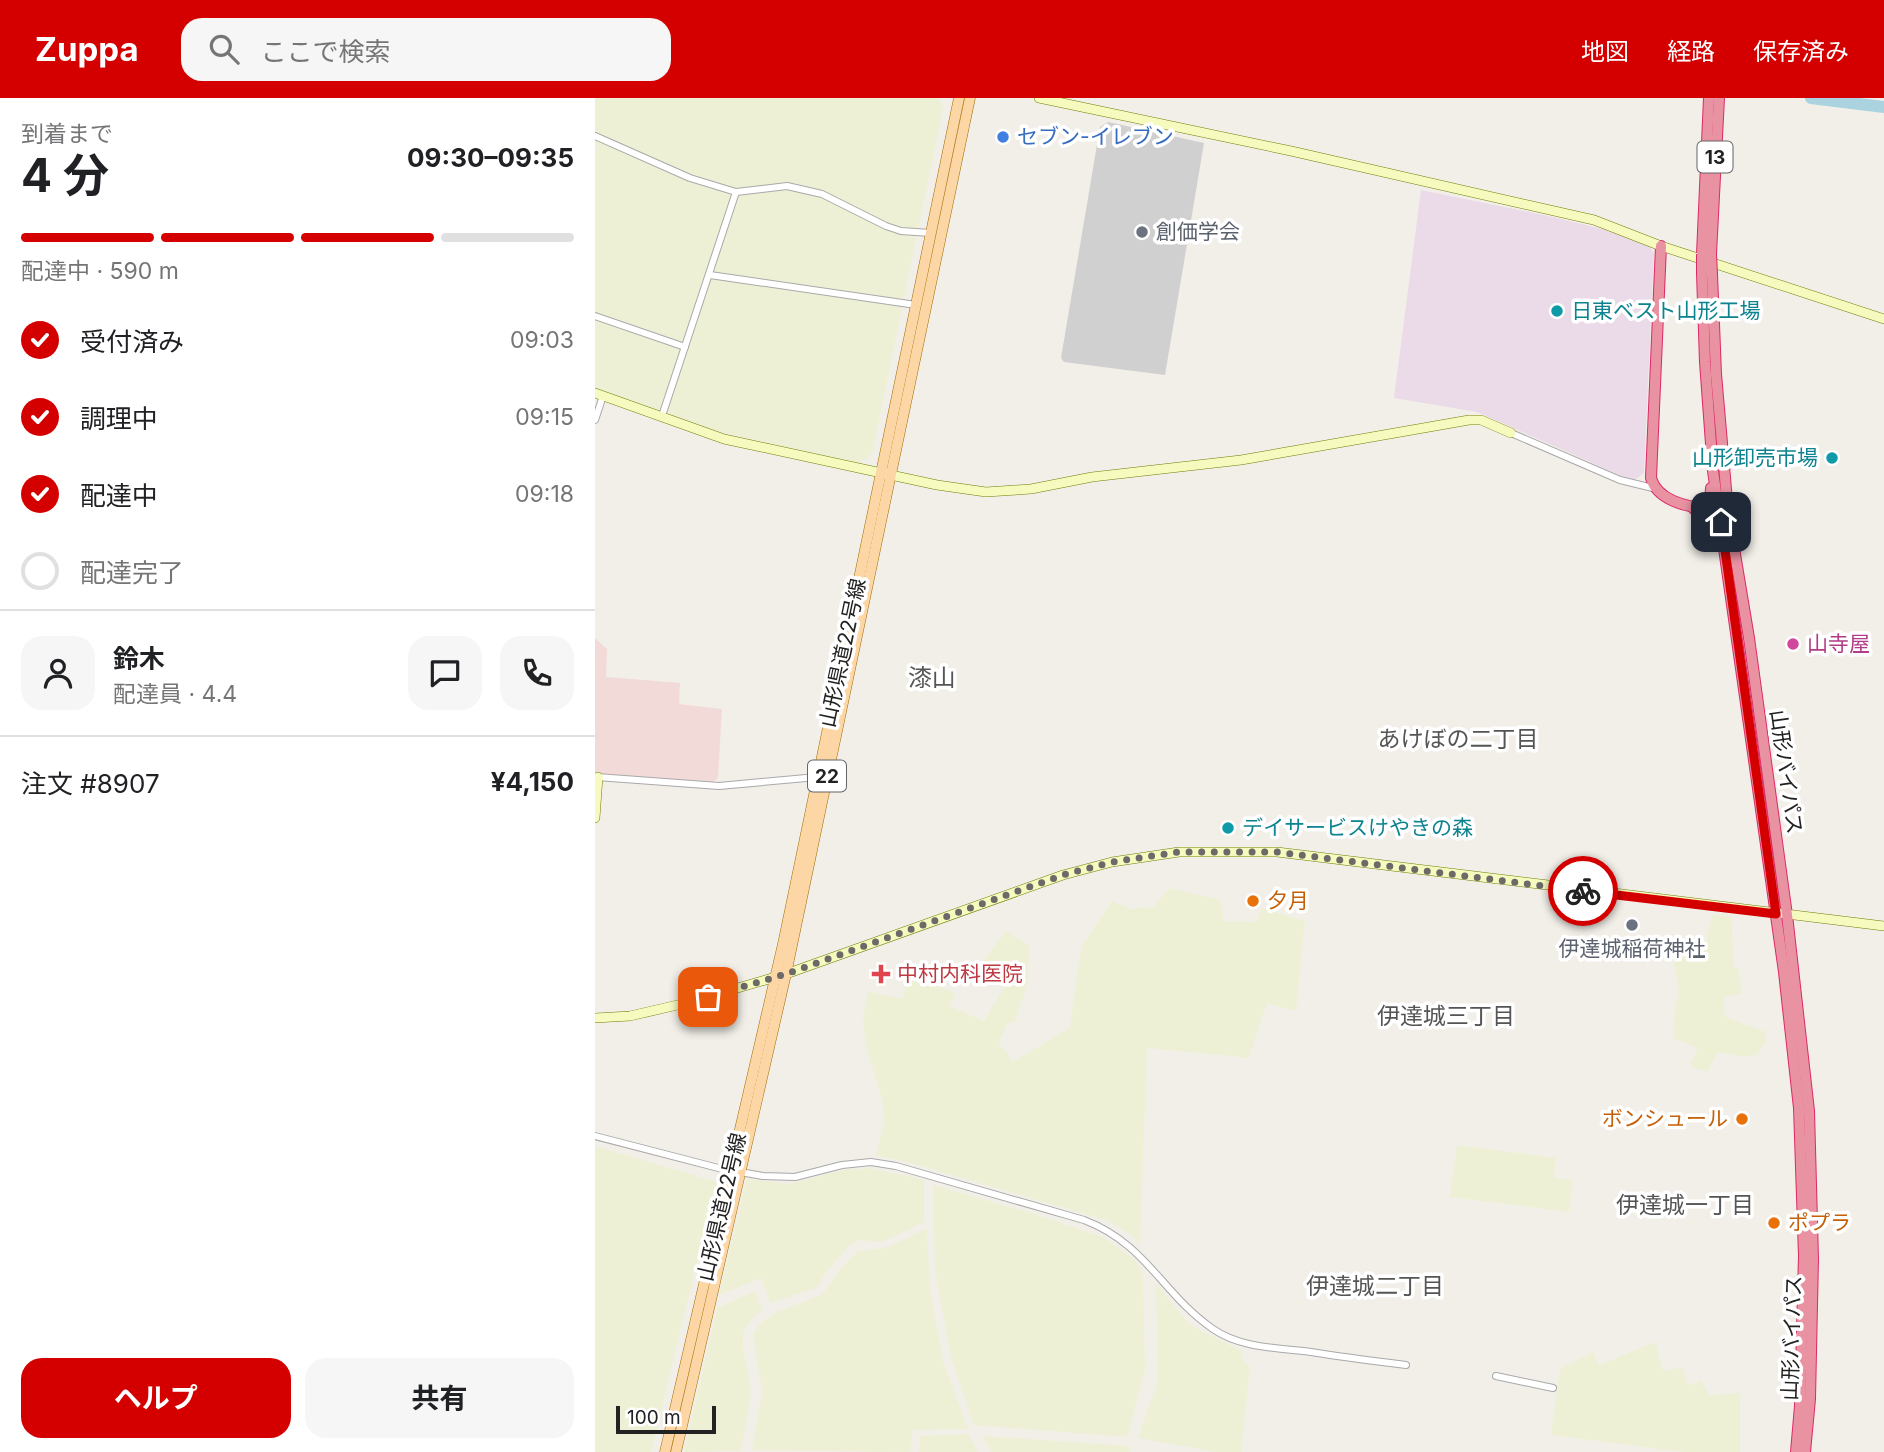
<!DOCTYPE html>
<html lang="ja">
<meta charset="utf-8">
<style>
body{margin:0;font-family:Inter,"Noto Sans JP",sans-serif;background:#f6f6f6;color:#202124;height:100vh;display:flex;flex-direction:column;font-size:26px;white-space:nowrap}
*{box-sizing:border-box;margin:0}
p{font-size:23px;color:#757577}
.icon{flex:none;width:38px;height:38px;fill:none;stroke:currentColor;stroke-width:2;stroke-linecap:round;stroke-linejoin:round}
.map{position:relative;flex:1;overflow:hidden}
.drawer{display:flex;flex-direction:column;background:#fff;width:595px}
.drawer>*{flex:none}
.scale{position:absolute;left:21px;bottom:18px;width:100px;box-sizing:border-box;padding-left:7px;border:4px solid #222;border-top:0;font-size:19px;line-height:24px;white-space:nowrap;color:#222;-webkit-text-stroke:5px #fff;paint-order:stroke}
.pin{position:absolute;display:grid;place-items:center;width:60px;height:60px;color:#fff;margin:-30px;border-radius:14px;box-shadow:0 4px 10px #0006}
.courier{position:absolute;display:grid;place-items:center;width:70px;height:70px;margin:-35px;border:5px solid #d40000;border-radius:50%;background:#fff;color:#222;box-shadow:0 2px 9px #0007}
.head em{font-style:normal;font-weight:700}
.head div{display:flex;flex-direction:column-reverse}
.head{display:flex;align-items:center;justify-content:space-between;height:119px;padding:0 21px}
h1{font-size:46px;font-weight:700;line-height:52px}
.bar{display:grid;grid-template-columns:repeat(4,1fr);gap:10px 7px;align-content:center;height:84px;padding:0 21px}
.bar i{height:9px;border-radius:5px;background:#e0e0e0}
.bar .active{background:#d40000}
.bar p{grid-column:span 4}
.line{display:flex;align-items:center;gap:18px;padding:0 21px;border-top:2px solid #e0e0e0}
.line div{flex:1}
.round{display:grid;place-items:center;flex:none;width:74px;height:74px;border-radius:21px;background:#f6f6f6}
ol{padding:0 21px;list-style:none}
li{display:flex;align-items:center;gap:21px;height:77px}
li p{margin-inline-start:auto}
li .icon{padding:7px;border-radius:50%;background:#d40000;color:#fff;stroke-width:4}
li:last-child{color:#757577}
li i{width:38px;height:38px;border:4px solid #e0e0e0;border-radius:50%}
.cta{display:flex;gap:14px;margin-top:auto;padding:14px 21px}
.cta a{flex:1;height:80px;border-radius:21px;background:#d40000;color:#fff;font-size:28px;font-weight:700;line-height:80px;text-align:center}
.cta a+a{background:#f6f6f6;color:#202124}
header{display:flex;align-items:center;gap:42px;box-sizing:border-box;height:98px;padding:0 35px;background:#d40000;color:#fff}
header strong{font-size:33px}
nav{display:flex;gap:38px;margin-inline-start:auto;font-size:24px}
.search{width:490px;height:63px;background:#f6f6f6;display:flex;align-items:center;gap:18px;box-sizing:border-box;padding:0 24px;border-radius:21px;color:#757577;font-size:26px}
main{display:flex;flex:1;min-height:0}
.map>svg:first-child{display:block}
.commercial{fill:#f2dad9}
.industrial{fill:#ebdbe8}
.religious{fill:#d0d0d0}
.farmland{fill:#eef0d5}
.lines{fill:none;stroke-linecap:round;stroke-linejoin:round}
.river{stroke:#aad3df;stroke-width:12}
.street-casing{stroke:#a9a9a9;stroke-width:8}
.secondary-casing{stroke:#707d05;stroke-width:10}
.primary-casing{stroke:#a06b00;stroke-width:11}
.highway-casing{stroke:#dc2a67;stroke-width:12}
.street{stroke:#fff;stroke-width:6}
.secondary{stroke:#f7fabf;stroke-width:9}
.primary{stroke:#fcd6a4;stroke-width:10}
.highway{stroke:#e892a2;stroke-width:10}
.highway-bridge-casing{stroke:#dc2a67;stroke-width:12;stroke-linecap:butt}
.highway-bridge{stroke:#e892a2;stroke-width:10}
.done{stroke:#6b6a68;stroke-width:7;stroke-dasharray:0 12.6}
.route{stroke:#d40000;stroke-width:9}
.shop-dot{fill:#3f7fe0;stroke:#fff;stroke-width:2.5}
.worship-dot{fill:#6b7280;stroke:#fff;stroke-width:2.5}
.culture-dot{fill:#0f9aa8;stroke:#fff;stroke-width:2.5}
.hotel-dot{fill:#d1479c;stroke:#fff;stroke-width:2.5}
.food-dot{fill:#e8710a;stroke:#fff;stroke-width:2.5}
.health-dot{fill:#e0444e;stroke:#fff;stroke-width:2.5}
.labels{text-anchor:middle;stroke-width:7;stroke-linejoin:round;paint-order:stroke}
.shield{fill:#fff;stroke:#646464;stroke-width:2}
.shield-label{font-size:19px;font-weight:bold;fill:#222}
.shop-label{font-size:21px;fill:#366cbe;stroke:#fff;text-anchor:start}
.worship-label{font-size:21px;fill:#5b616d;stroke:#fff;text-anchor:start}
.culture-label{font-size:21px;fill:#0d838f;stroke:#fff;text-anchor:start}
.hotel-label{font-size:21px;fill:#b23c85;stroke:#fff;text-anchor:start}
.street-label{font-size:21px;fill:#222;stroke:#fff}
.food-label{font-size:21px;fill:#c56008;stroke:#fff;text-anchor:start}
.health-label{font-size:21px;fill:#be3a42;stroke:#fff;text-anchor:start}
.neighbourhood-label{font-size:23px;fill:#555;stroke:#fff}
.quarter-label{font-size:24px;fill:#555;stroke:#fff}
</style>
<header>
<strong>Zuppa</strong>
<div class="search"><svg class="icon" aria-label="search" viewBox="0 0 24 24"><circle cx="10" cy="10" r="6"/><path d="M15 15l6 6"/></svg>ここで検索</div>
<nav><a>地図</a><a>経路</a><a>保存済み</a></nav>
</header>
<main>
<section class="drawer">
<div class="head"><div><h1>4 分</h1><p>到着まで</p></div><em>09:30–09:35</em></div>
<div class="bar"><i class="active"></i><i class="active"></i><i class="active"></i><i></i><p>配達中 · 590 m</p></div>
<ol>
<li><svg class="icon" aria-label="check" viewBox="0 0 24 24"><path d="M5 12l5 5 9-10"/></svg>受付済み<p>09:03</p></li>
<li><svg class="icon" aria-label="check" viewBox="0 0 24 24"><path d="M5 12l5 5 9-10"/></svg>調理中<p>09:15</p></li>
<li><svg class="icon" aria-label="check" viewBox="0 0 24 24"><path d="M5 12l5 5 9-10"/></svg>配達中<p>09:18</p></li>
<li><i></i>配達完了</li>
</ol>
<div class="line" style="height:126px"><a class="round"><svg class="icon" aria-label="person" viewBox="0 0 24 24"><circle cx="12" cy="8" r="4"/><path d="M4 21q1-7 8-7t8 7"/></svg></a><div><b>鈴木</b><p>配達員 · 4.4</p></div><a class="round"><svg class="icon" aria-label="chat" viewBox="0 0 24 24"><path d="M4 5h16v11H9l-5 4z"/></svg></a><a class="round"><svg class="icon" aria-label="phone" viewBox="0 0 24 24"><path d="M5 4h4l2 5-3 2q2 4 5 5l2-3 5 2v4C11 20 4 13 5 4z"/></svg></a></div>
<div class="line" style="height:91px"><div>注文 #8907</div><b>¥4,150</b></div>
<div class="cta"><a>ヘルプ</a><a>共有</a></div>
</section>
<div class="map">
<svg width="1289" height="1354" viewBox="0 0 1289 1354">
<rect width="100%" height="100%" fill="#f2efe9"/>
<path class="commercial" d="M0,540L12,551L11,579L85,585L84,606L127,611L123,680L118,684L0,676Z"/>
<path class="industrial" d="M826,92L958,119L1007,131L1054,148L1059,155L1049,375L1038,383L882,314L799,300Z"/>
<path class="religious" d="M513,24L609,45L570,277L469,264L466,260L505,29Z"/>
<g class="farmland">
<path d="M0,0H344L348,10L277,356L262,367L121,333L0,291Z"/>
<path d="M575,790L626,802L629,823L661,824L667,810L710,823L701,913L672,905L654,960L552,950L545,1146L534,1135L511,1122L308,1063L281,1058L289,1023L288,1005L271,948L268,921L273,893L307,901L316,876L360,895L355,908L389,923L409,890L383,870L410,833L435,848L432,887L420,923L412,926L404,945L418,964L475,929L486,849L517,803L535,811L558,809Z"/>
<path d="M1118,816L1136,818L1139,869L1144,871L1147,896L1128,899L1130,919L1171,934L1170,945L1162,957L1146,959L1123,954L1112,974L1095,968L1103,950L1078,940L1080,910L1084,894L1079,866V840L1111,843Z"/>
<path d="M862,1047L961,1060L959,1080L978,1082L974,1114L855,1099Z"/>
<path d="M0,1048L125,1085L107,1143L56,1354H0Z"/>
<path d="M274,1070L329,1082V1124L287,1144L264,1142L254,1148L230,1175L223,1189L175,1205L166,1180L124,1197L152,1081L196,1086L247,1072Z"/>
<path d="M338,1087L443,1117L508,1139L541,1163L548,1177L550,1272L532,1339L379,1327L356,1260L340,1172Z"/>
<path d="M332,1131L335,1193L349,1266L373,1331L318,1332L315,1354L157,1352L167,1293L158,1236L165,1225L180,1215L228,1196L245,1171L263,1153L290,1150Z"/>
<path d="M561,1186L595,1227L646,1253L647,1263L655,1268L646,1354H620L543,1340L563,1282Z"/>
<path d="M160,1193L167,1212L156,1222L148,1235V1249L156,1294L146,1353L89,1354L122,1210Z"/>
<path d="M1060,1244L1068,1272L1075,1273L1082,1269L1088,1271L1093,1287L1106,1282L1114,1297L1145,1295V1354H1089L956,1337L965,1271L998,1254L1004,1267Z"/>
<path d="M373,1336L383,1354H324L325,1338Z"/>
<path d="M387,1338L535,1348L534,1354H396Z"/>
</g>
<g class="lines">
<path class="river" d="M1216,0L1289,9"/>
<g class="street-casing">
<g id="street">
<path d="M0,38L95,80L141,94L192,88L227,96L291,128L306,133L336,135"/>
<path d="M115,177L321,207"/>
<path d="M0,218L90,249"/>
<path d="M67,318L141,94"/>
<path d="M0,322L8,298"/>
<path d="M916,335L1025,382L1058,390"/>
<path d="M2,679L124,688L222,679"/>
<path d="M0,1038L135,1073"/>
<path d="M145,1074L168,1078L200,1079L247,1067L276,1064L301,1068L489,1122C552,1146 567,1196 618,1231C645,1250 683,1250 716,1254C747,1259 779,1263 811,1267"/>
<path d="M901,1278L958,1290"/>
</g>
</g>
<g class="secondary-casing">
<g id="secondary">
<path d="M444,0L696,53L999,122L1066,148L1289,221"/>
<path d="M0,295L129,341L342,387L391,394L436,391L497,379L646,362L874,322H886L916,335"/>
<path d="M0,720L3,679"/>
<path d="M0,920L35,918L91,905L191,876L468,777L517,764L584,754H682L1289,828"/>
</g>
</g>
<g class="primary-casing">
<g id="primary">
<path d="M70,1354L188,846L364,0"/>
<path d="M81,1354L191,876L375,0"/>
</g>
</g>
<g class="highway-casing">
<g id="highway">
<path d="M1066,148L1056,380C1062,402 1091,409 1111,410L1115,405L1116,390"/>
<path d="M1107,156L1114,0"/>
<path d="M1116,156L1124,0"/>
<path d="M1107,175L1110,264L1118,373L1189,874L1204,1010L1209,1158L1205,1308L1201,1354"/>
<path d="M1117,176L1121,276L1133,414L1154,540L1192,817L1214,1013L1218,1161L1215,1301L1210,1354"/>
<path d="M1098,410L1119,430L1124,442"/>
</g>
</g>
<use href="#street" class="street"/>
<use href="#secondary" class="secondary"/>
<use href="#primary" class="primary"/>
<use href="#highway" class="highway"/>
<g class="highway-bridge-casing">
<g id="highway-bridge">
<path d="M1107,156V175"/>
<path d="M1116,156L1117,176"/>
</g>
</g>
<use href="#highway-bridge" class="highway-bridge"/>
</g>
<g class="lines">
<path class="done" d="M113,899L191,876L468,777L517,764L584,754H682L988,793"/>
<path class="route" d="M988,793L1181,816L1126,424"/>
</g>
<circle class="shop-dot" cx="408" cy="39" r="7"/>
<g class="worship-dot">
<circle cx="547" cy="134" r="7"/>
<circle cx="1037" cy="827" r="7"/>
</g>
<g class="culture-dot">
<circle cx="962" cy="213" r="7"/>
<circle cx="1237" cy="360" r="7"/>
<circle cx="633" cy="730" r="7"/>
</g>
<circle class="hotel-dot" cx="1198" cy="546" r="7"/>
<g class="food-dot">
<circle cx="658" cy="803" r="7"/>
<circle cx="1147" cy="1021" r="7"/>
<circle cx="1179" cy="1125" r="7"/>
</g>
<path class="health-dot" d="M282.5 865.5h7v7h7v7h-7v7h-7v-7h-7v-7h7z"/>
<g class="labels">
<g class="shield">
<rect x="1102.5" y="43.5" width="35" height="31" rx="5"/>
<rect x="213" y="662.5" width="38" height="31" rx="5"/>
</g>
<g class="shield-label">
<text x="1120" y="66">13</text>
<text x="232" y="685">22</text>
</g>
<g class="shop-label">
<text x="422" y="46">セブン-イレブン</text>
</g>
<g class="worship-label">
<text x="561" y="141">創価学会</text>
<text x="1037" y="858" text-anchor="middle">伊達城稲荷神社</text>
</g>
<g class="culture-label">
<text x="976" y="220">日東ベスト山形工場</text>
<text x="1223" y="367" text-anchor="end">山形卸売市場</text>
<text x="647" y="737">デイサービスけやきの森</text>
</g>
<g class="hotel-label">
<text x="1212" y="553">山寺屋</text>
</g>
<g class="street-label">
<text transform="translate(248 555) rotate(-78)" y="7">山形県道22号線</text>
<text transform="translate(1191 674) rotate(82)" y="7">山形バイパス</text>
<text transform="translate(127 1109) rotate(-77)" y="7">山形県道22号線</text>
<text transform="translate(1197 1240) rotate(-88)" y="7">山形バイパス</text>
</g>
<g class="food-label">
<text x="672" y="810">夕月</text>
<text x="1133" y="1028" text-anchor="end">ボンシュール</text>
<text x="1193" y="1132">ポプラ</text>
</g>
<g class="health-label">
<text x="302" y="883">中村内科医院</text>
</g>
<g class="neighbourhood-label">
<text x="863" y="649">あけぼの二丁目</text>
<text x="851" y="926">伊達城三丁目</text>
<text x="1090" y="1115">伊達城一丁目</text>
<text x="780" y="1196">伊達城二丁目</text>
</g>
<g class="quarter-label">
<text x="337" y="588">漆山</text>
</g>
</g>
</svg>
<div class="scale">100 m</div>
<div class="pin" style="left:113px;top:899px;background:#ea580c"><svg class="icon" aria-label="bag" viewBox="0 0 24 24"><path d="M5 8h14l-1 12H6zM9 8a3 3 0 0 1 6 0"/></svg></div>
<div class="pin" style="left:1126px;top:424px;background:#1f2937"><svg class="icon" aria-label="home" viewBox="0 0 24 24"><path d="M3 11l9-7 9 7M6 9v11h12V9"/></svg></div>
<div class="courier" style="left:988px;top:793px"><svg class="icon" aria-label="bike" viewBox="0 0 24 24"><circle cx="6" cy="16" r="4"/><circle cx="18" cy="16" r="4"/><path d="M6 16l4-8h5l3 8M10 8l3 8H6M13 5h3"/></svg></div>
</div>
</main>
